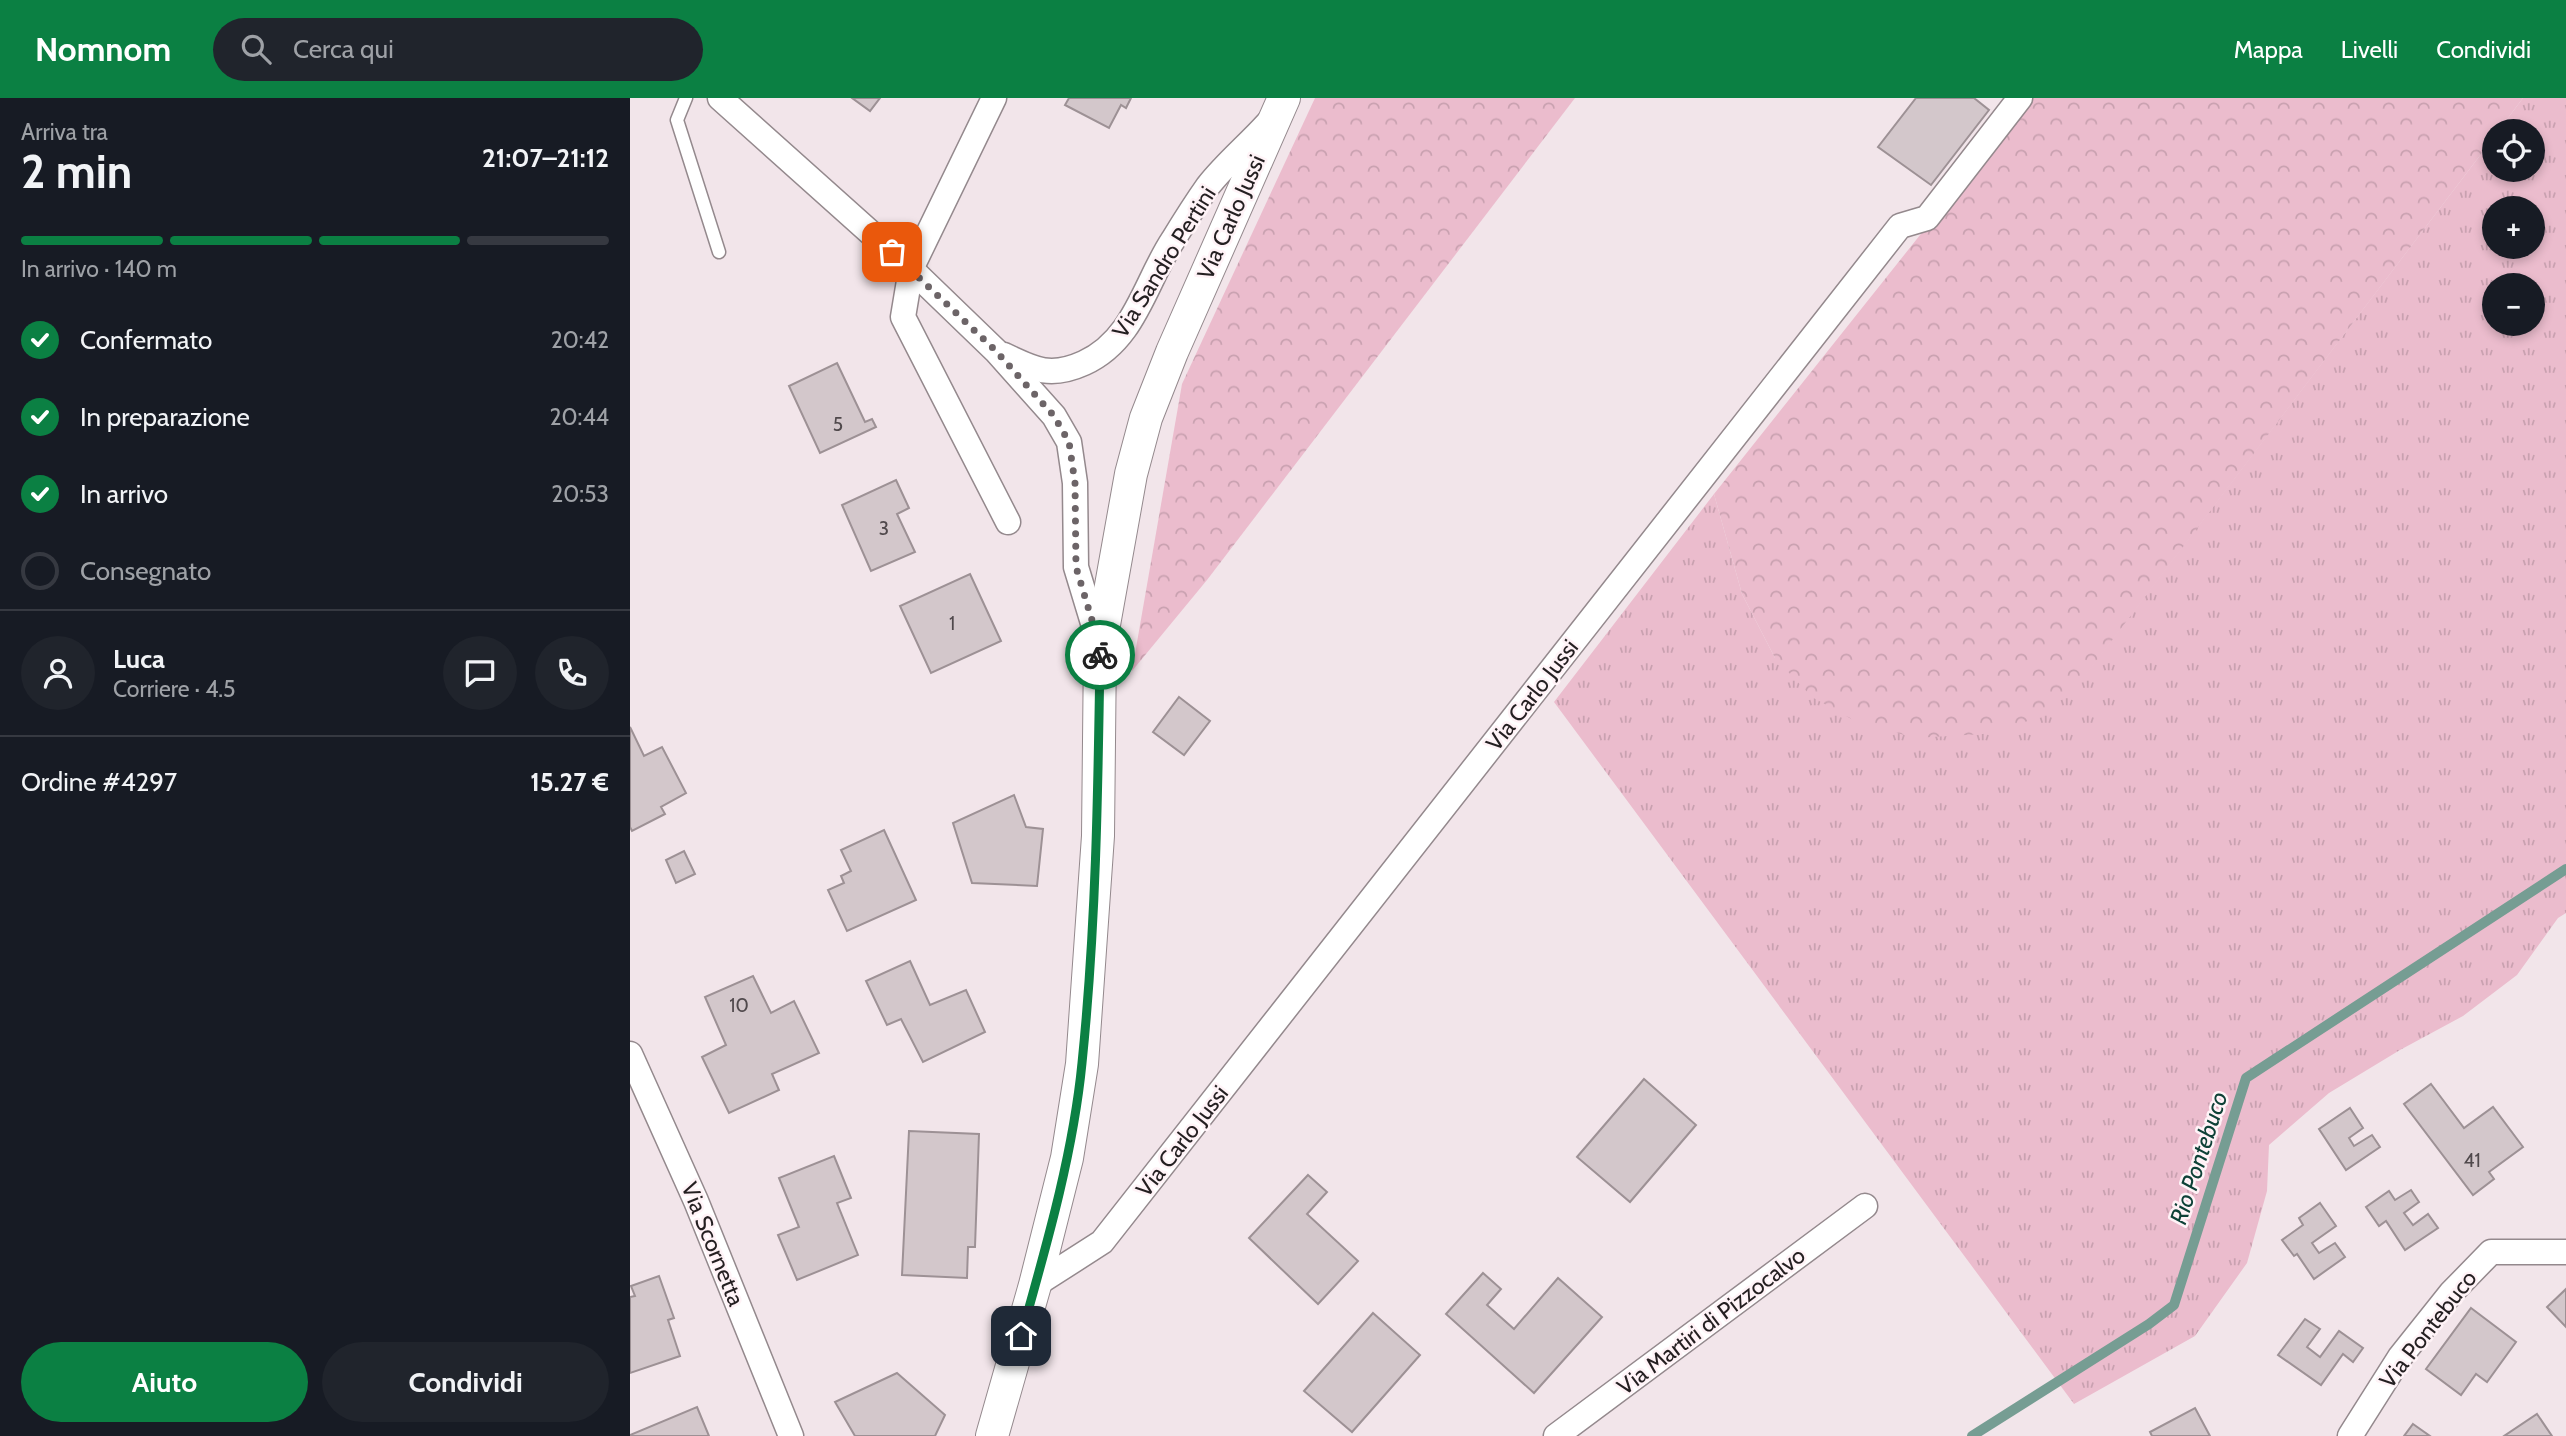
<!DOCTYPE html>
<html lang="it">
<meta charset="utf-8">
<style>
body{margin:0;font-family:Cabin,sans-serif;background:#20242c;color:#f1f3f6;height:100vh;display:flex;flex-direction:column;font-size:26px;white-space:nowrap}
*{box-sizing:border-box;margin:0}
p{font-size:23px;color:#9ea1a6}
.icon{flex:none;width:38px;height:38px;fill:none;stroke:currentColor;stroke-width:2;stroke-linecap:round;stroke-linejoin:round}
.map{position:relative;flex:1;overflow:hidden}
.drawer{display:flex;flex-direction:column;background:#171b24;width:630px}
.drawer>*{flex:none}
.fabs{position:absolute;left:1852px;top:21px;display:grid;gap:14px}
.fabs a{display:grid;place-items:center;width:63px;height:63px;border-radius:50%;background:#171b24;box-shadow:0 4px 10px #0003;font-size:35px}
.pin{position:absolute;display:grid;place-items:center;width:60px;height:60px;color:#fff;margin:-30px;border-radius:14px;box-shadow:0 4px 10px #0006}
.courier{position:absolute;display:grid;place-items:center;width:70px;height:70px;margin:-35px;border:5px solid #0b8043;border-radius:50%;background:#fff;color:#222;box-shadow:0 2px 9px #0007}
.head em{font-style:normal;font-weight:700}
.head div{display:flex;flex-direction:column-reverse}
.head{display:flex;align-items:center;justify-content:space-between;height:119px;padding:0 21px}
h1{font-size:46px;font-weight:700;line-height:52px}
.bar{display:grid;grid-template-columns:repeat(4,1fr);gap:10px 7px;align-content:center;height:84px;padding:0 21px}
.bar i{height:9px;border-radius:5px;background:#363941}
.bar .on{background:#0b8043}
.bar p{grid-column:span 4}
.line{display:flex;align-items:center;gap:18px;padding:0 21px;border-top:2px solid #363941}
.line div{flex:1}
.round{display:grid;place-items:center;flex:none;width:74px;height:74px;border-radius:37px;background:#20242c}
ol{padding:0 21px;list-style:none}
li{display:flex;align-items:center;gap:21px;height:77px}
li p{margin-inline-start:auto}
li .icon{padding:7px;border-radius:50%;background:#0b8043;color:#fff;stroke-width:4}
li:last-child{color:#9ea1a6}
li i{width:38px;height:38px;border:4px solid #363941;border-radius:50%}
.cta{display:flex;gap:14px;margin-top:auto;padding:14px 21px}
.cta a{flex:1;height:80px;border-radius:42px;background:#0b8043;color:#fff;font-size:28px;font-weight:700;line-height:80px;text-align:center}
.cta a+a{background:#20242c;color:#f1f3f6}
header{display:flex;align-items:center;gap:42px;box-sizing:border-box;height:98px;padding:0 35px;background:#0b8043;color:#fff}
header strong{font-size:33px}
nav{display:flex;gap:38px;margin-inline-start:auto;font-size:24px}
.search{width:490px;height:63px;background:#20242c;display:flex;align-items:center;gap:18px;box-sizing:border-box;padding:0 24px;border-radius:38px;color:#9ea1a6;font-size:26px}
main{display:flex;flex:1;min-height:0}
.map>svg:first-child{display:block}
.grass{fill:url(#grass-tufts);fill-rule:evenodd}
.forest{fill:url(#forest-crowns)}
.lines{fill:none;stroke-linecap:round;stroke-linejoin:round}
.stream{stroke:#769d93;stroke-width:10}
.building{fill:#d3c7cb;stroke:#9d9195;stroke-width:2}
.service-casing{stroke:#94898d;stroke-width:15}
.minor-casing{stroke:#94898d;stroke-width:27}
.tertiary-casing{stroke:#94898d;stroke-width:34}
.service{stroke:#fff;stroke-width:12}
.minor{stroke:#fff;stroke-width:24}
.tertiary{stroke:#fff;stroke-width:32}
.done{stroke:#6c6467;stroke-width:7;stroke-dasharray:0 12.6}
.route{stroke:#0b8043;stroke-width:9}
.labels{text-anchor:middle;stroke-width:5;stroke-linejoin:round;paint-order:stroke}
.number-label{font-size:19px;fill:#50494c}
.street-label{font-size:23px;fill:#241f21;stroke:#fff3f7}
.water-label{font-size:24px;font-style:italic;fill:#0e4137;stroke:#fff3f7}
</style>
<header>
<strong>Nomnom</strong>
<div class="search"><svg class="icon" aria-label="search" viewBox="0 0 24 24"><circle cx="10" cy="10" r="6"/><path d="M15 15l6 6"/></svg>Cerca qui</div>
<nav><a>Mappa</a><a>Livelli</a><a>Condividi</a></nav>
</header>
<main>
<section class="drawer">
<div class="head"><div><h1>2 min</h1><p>Arriva tra</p></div><em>21:07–21:12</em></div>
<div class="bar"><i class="on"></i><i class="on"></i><i class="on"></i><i></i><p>In arrivo · 140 m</p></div>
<ol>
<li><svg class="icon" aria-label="check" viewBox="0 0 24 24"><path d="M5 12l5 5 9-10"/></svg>Confermato<p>20:42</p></li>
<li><svg class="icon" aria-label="check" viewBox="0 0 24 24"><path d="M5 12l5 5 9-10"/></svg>In preparazione<p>20:44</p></li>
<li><svg class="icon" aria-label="check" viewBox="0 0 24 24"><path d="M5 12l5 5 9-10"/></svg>In arrivo<p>20:53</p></li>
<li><i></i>Consegnato</li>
</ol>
<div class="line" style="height:126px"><a class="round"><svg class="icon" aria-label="person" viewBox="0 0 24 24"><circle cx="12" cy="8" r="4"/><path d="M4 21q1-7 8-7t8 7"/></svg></a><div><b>Luca</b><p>Corriere · 4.5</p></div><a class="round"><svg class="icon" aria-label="chat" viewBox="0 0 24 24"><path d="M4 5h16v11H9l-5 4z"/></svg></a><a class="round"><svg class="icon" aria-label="phone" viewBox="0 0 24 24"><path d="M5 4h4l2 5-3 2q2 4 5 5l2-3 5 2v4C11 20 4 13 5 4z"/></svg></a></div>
<div class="line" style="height:91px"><div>Ordine #4297</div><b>15.27 €</b></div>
<div class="cta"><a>Aiuto</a><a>Condividi</a></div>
</section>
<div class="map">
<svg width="1936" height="1338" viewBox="0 0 1936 1338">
<defs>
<pattern id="grass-tufts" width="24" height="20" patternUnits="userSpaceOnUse" patternTransform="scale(1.75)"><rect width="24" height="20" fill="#ebbccd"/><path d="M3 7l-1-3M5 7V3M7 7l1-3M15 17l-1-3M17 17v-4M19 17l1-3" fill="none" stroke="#c9a1b0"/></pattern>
<pattern id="forest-crowns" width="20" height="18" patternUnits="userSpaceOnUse" patternTransform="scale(1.75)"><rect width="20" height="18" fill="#ebbccd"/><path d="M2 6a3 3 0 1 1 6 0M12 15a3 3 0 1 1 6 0" fill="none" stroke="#c9a1b0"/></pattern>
</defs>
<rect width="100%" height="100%" fill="#f2e5ea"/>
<path class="grass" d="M1893,0H1936V815L1928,820L1887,877L1833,918L1770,952L1699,995L1639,1047L1637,1093L1617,1165L1565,1238L1444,1306L924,604L1084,396L1112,496L1145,560L1455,577L1864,39V72H1902V33H1868ZM1864,110H1902V149H1864ZM1864,187H1902V226H1864Z"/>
<g class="forest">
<path d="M685,0H945L577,482L502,573L552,286Z"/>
<path d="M1399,0H1893L1868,33H1864V39L1455,578L1412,619L1353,636L1285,640L1225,623L1182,599L1145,560L1112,496L1084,396Z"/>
</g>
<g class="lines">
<path class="stream" d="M1342,1338L1519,1226L1544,1207L1616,980L1936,771"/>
</g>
<g class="building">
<path d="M222,0H250L240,13Z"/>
<path d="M439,0H501L496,10L491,7L479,30L435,7Z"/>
<path d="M1286,0H1344L1359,12L1301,87L1248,49Z"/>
<path d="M207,265L235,324L242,321L246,329L190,355L159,288Z"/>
<path d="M266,382L279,410L267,416L285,454L241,473L212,407Z"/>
<path d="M340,476L371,543L301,575L270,508Z"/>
<path d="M549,599L580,623L554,657L523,634Z"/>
<path d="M0,629L14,658L32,649L56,695L31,709L35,716L2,733L0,729Z"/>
<path d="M384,697L396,729L413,731L407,788L342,785L323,725Z"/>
<path d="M254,732L286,802L217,833L198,792L214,785L211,778L221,773L211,752Z"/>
<path d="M54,753L65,776L46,785L36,762Z"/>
<path d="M280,863L300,907L336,892L355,934L293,964L271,921L257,927L236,883Z"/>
<path d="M123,878L141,915L164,903L189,955L142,976L149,992L99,1015L72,959L96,947L75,899Z"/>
<path d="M1014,981L1066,1027L1000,1104L947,1059Z"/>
<path d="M1801,986L1834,1030L1863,1009L1893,1049L1859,1074L1864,1081L1843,1097L1774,1006Z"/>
<path d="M1720,1010L1733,1030L1719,1040L1724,1048L1742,1037L1750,1049L1716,1072L1689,1031Z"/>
<path d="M279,1033L349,1036L345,1149H338L337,1180L272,1177Z"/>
<path d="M204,1058L221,1100L207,1105L228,1157L167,1182L148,1137L169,1129L149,1080Z"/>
<path d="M678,1077L697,1094L677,1116L728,1163L688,1206L619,1140Z"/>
<path d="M1781,1092L1789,1104L1774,1115L1783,1127L1798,1116L1808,1130L1775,1152L1756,1123L1749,1128L1736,1109L1759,1093L1765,1102Z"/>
<path d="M1690,1105L1706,1128L1682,1145L1689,1155L1705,1145L1715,1159L1684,1181L1667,1156L1664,1158L1652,1142L1673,1127L1669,1120Z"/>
<path d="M853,1175L871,1191L857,1207L884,1231L928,1180L972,1219L904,1295L816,1216Z"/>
<path d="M29,1178L44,1220L38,1222L50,1258L0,1275V1199L5,1198L1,1188Z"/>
<path d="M1936,1191V1229L1917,1209Z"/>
<path d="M1841,1210L1886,1244L1857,1284L1846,1276L1831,1297L1796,1271Z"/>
<path d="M743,1215L790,1257L722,1334L674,1293Z"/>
<path d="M1675,1221L1690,1231L1677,1249L1690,1259L1709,1233L1733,1250L1723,1264L1713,1256L1691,1287L1648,1257Z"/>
<path d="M267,1275L315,1317L305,1338H225L205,1304Z"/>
<path d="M67,1309L79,1338H0V1337Z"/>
<path d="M1565,1310L1580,1338H1522L1520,1334Z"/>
<path d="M1907,1316L1922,1338H1874Z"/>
<path d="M1783,1326L1800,1338H1774Z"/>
</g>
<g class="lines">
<g class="service-casing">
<path id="service" d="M56,0L47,22L89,154"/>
</g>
<g class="minor-casing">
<g id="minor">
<path d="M90,0L281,171L366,253L424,318L439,344L445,385L446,469L470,548"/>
<path d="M364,0L281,171L273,219L378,424"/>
<path d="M374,257C405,272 421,280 454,265C505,242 515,184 543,142C554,124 566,105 578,88C595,66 618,47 637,26"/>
<path d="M0,956L66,1103L161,1338"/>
<path d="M405,1187L472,1144L1270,128L1297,120L1390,0"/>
<path d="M926,1338L1235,1108"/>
<path d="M1720,1338L1770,1259L1821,1195L1861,1154H1936"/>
</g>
</g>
<g class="tertiary-casing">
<path id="tertiary" d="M362,1338L405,1187L437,1060L452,966L468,738L470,549L501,376L516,320L542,254L654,0"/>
</g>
<use href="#service" class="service"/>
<use href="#minor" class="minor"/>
<use href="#tertiary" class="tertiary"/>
</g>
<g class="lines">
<path class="done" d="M262,154L366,253L424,318L439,344L445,385L446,469L470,549V557"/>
<path class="route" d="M391,1238C416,1149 443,1057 452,965C466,829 468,693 470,557"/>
</g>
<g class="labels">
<g class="number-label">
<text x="208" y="333">5</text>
<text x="254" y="437">3</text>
<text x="322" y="532">1</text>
<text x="109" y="914">10</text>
<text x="1842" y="1069">41</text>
</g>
<g class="street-label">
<text transform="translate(601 119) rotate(-66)" y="8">Via Carlo Jussi</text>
<text transform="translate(534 164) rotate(-58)" y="8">Via Sandro Pertini</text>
<text transform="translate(902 597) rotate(-52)" y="8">Via Carlo Jussi</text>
<text transform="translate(552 1043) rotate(-52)" y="8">Via Carlo Jussi</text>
<text transform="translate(83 1146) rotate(68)" y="8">Via Scornetta</text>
<text transform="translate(1081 1223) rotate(-37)" y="8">Via Martiri di Pizzocalvo</text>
<text transform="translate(1798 1231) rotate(-52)" y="8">Via Pontebuco</text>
</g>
<g class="water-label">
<text transform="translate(1569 1060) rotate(-72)" y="8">Rio Pontebuco</text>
</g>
</g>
</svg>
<div class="fabs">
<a><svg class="icon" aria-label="locate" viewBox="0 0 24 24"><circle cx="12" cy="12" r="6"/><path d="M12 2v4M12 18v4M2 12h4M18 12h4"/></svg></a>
<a>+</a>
<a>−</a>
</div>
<div class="pin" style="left:262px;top:154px;background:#ea580c"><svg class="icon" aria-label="bag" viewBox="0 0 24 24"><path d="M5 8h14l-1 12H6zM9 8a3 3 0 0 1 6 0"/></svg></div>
<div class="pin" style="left:391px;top:1238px;background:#1f2937"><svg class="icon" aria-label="home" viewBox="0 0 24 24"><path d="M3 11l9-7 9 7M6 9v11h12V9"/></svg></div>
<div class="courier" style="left:470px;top:557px"><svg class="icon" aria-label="bike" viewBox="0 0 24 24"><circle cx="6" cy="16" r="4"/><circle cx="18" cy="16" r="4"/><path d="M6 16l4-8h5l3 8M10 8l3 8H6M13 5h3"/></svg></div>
</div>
</main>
